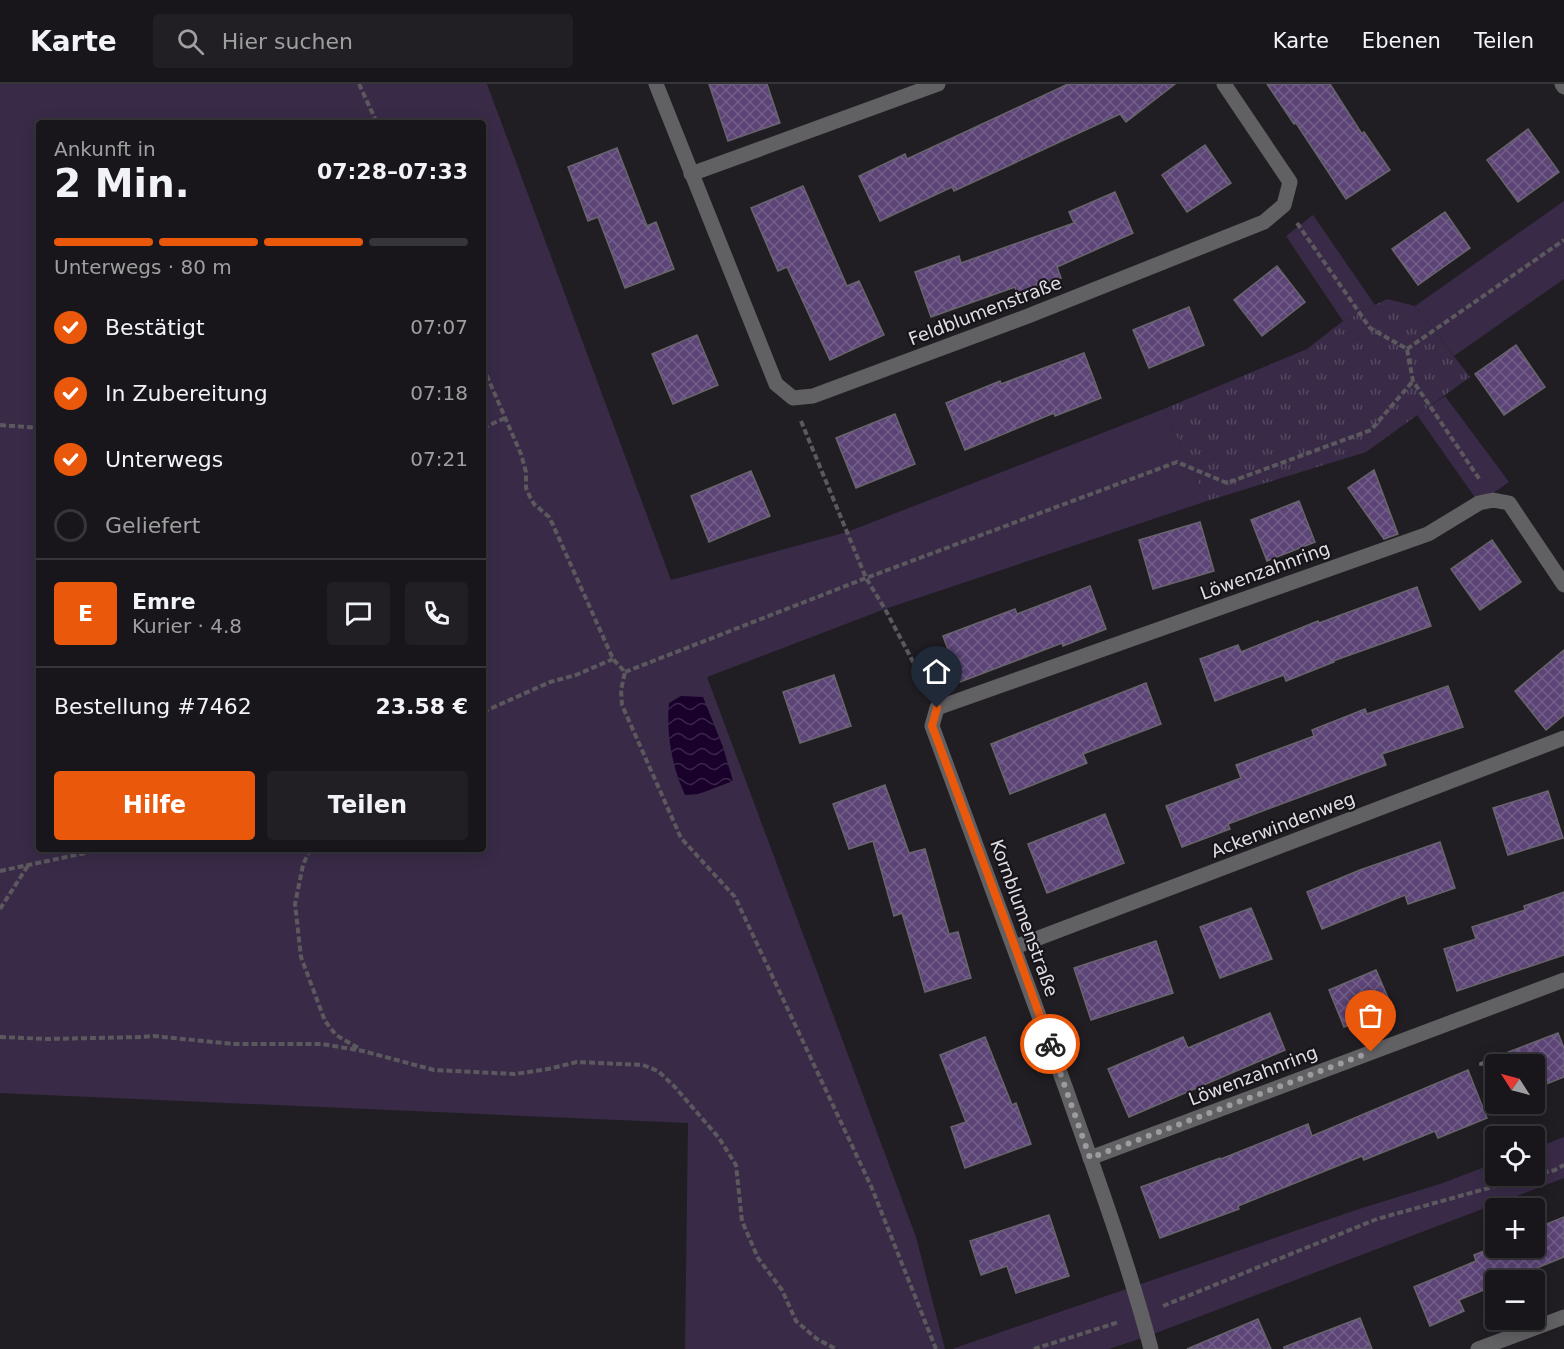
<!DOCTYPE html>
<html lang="de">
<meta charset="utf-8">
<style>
body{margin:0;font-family:"DejaVu Sans",sans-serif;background:#211f23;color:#f1f3f6;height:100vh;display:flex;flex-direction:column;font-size:22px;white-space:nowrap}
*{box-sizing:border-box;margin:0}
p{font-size:20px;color:#9f9fa2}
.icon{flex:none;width:33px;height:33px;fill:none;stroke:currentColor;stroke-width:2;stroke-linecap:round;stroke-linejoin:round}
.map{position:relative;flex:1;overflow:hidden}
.drawer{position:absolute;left:36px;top:36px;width:450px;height:732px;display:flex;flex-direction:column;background:#18161a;border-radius:6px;box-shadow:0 3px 15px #0003,0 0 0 2px #363539}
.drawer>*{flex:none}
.needle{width:39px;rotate:306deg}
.tools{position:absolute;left:1485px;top:970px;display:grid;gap:12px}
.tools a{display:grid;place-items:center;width:60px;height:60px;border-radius:6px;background:#18161a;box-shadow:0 3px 15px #0003,0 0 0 2px #363539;font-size:30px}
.pin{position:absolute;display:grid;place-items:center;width:51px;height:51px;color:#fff;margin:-62px -26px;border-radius:50% 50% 50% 0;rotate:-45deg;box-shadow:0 0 6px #0007}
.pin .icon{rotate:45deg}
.courier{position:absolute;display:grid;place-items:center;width:60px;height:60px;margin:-30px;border:4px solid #ea580c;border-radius:50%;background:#fff;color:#222;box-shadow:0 2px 8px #0007}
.overview em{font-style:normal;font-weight:600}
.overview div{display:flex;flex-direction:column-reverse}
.overview{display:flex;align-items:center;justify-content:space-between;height:102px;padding:0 18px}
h1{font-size:39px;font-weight:600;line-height:45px}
.bar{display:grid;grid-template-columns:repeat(4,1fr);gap:9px 6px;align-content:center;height:72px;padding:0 18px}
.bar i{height:8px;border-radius:4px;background:#363539}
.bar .active{background:#ea580c}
.bar p{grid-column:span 4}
.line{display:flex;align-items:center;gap:15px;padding:0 18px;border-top:2px solid #363539}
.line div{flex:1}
.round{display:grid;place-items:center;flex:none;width:63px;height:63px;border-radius:6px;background:#211f23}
ol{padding:0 18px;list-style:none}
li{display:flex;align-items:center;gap:18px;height:66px}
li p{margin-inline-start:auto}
li .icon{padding:6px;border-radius:50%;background:#ea580c;color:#fff;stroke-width:4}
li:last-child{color:#9f9fa2}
li i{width:33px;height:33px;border:3px solid #363539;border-radius:50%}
.primary-button{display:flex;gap:12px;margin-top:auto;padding:12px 18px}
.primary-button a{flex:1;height:69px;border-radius:6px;background:#ea580c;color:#fff;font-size:24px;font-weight:600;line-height:69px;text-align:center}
.primary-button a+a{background:#211f23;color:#f1f3f6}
header{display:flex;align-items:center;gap:36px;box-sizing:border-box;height:84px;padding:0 30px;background:#18161a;border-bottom:2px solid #363539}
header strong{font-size:28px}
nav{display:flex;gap:33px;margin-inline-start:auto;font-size:21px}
.search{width:420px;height:54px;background:#211f23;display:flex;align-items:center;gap:15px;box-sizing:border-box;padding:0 21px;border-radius:6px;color:#9f9fa2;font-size:22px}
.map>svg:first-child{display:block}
.grass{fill:#392b48;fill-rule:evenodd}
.park{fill:url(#park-tufts)}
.water{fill:url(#water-waves)}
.building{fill:url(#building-cross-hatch);stroke:#68656c;stroke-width:1.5}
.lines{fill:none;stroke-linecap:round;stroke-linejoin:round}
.path{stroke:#5b595d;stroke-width:4;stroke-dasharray:6 3;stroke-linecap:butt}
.minor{stroke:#616063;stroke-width:15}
.done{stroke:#9d9ba0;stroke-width:6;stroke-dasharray:0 10.8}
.route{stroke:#ea580c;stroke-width:8}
.labels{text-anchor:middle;stroke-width:4.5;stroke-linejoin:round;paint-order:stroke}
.street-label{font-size:18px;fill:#e1dfe3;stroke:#17141a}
</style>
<header>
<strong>Karte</strong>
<div class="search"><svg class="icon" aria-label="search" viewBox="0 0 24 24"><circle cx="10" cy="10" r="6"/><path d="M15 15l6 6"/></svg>Hier suchen</div>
<nav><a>Karte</a><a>Ebenen</a><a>Teilen</a></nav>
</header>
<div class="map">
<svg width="1564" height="1265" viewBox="0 0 1564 1265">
<defs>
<pattern id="park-tufts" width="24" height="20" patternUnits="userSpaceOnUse" patternTransform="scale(1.5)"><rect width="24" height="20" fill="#392b48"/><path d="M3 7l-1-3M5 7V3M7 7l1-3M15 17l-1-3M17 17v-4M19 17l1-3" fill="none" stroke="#554962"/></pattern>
<pattern id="water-waves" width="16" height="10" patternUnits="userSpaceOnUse" patternTransform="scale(1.5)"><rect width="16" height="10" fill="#19012c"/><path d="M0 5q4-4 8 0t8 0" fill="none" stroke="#3a264a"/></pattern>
<pattern id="building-cross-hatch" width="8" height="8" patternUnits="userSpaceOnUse" patternTransform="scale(1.5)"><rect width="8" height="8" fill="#5c4476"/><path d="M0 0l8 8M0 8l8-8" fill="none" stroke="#735f89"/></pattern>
</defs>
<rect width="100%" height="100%" fill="#201e23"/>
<g class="grass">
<path d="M0,0H487L671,496L847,448L1164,325L1207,417L885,525L707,593L916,1153L945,1265H685L688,1039L0,1009ZM39,39H483V765H39Z"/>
<path d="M1564,117V195L1454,272L1415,222Z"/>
<path d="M1313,131L1375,221L1343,237L1286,152Z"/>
<path d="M1445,312L1509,398L1479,419L1417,331Z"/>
<path d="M1564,1053V1094L1148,1252L1109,1265H952L1359,1125L1443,1099L1495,1079L1496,1092H1534L1535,1064Z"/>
</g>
<path class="park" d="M1387,215L1415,222L1470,293L1366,368L1207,417L1164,325L1307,265L1343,237Z"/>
<path class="water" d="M681,612L703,613L723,663L733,697L699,710L685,711C672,683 666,650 669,619Z"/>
<g class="building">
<path d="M709,0H767L780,39L728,57Z"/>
<path d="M1068,0H1175L1126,38L1120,30L954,107L952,103L880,137L859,92L905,70L907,75Z"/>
<path d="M1267,0H1330L1362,50L1364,48L1390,86L1346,115L1296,39L1294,40Z"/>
<path d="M1528,45L1559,88L1518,118L1487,76Z"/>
<path d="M1205,61L1231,99L1187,128L1162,91Z"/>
<path d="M617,64L647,142L656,138L674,185L625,204L598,133L588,137L568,83Z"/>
<path d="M803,102L847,202L859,197L884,251L830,276L787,183L778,187L751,124Z"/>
<path d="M1115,108L1133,149L1057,183L1061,194L1017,210L1015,203L931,233L915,188L959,172L961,179L1074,139L1069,128Z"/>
<path d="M1445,128L1470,164L1418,201L1392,165Z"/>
<path d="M1277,182L1305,218L1262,252L1234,216Z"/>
<path d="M1189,223L1204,261L1149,284L1133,246Z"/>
<path d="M697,251L718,301L673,320L652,270Z"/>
<path d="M1516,261L1545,303L1504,331L1475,290Z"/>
<path d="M1084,269L1101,314L1055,332L1054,329L965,366L946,319L1000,297L1001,300Z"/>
<path d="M895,330L915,380L856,404L836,354Z"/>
<path d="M1374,386L1398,450L1384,455L1348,404Z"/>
<path d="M751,387L770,432L709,458L691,412Z"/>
<path d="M1299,417L1315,458L1267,477L1251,436Z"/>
<path d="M1200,438L1214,487L1153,505L1139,456Z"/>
<path d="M1492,456L1521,498L1480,526L1451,485Z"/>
<path d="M1090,502L1106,545L1063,562L1062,559L960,598L943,552L1015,525L1017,530Z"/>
<path d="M1417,503L1431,542L1333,577L1334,578L1286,597L1284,591L1215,617L1200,575L1238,561L1241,568L1318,537L1319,539Z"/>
<path d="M1564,566V631L1546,646L1515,607Z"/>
<path d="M834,591L851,642L800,659L783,608Z"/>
<path d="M1146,599L1161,640L1083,670L1087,679L1010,710L991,660Z"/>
<path d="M1448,602L1463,643L1382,670L1386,681L1228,740L1230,745L1182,763L1166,722L1241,694L1236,681L1314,652L1312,646L1365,625L1367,630Z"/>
<path d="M885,701L909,769L925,765L949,850L958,848L971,894L925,908L902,829L894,832L873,757L849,765L833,720Z"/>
<path d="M1548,707L1563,754L1508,771L1493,724Z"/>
<path d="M1105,730L1124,779L1047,809L1028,760Z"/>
<path d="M1440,758L1455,804L1408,820L1405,811L1322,845L1307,808L1360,786Z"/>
<path d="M1564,808V871L1457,907L1444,865L1476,855L1472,843L1525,826L1524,822Z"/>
<path d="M1251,824L1272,875L1220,894L1200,843Z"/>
<path d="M1156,857L1173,909L1091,936L1074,884Z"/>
<path d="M1376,886L1392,923L1344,943L1329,906Z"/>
<path d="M1270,929L1285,966L1129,1033L1108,985L1183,953L1188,964Z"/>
<path d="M1558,949L1564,964V993L1534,1005V981H1480V979Z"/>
<path d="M985,953L1012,1021L1016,1019L1031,1060L965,1084L951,1043L966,1038L940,971Z"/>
<path d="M1468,986L1487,1034L1438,1054L1435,1047L1364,1076L1362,1072L1238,1122L1239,1125L1160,1154L1141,1103L1220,1074L1221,1075L1308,1040L1312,1052Z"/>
<path d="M1049,1131L1069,1192L1016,1209L1007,1182L981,1191L970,1157Z"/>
<path d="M1564,1133V1173L1505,1197H1496V1201L1459,1216L1464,1227L1430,1242L1414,1203L1476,1177L1474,1171L1496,1162V1164H1534V1145Z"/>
<path d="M1360,1234L1372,1265H1284V1263Z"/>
<path d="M1258,1235L1271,1265H1187Z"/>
</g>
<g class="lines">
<g class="path">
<path d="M359,0L377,39"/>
<path d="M1297,139L1370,244L1407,265L1413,297L1480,396"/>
<path d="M1407,265L1564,156"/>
<path d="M483,283L521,370L526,388V404L530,413L534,420L549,433L553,441L613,575L625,588L621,606L622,621L681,754L735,813L871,1102L936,1265"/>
<path d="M801,337L866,494L885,525L927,604"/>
<path d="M0,341L39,344"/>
<path d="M483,344L505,334"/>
<path d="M625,588L866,494L1177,378L1227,399L1371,346L1413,297"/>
<path d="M483,628L550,598L576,591L613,575"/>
<path d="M310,765L303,781L295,820L301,873L325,937L336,951L360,965"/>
<path d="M0,787L104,765"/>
<path d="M0,825L29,780"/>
<path d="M0,953L48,955L141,953L153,952L234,960H322L363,967L434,986L515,990L548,985L577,978L643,981L658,987L674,1002L719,1054L736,1081L742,1137L758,1174L782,1206L796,1237L817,1255L836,1265"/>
<path d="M1534,1091L1555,1086L1564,1081"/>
<path d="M1163,1222L1377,1135L1532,1092"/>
<path d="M1034,1265L1119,1238"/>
</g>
<g class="minor">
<path d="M656,0L776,300L793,314L813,312L1028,232L1264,138L1284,121L1290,98L1224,0"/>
<path d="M1562,0L1564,3"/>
<path d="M691,90L938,0"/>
<path d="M1015,863L1564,654"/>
<path d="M1090,1074L1564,896"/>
<path d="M1151,1265C1128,1177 1096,1091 1066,1005C1022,884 977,763 932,642L937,624L1428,450L1479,419L1493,416L1509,419L1564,501"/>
<path d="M1478,1265L1564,1233"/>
</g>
</g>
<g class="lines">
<path class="done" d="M1050,960L1090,1074L1371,968"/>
<path class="route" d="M937,624L932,642L1015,863L1050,960"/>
</g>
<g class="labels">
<g class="street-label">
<text transform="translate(985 227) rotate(-21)" y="6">Feldblumenstraße</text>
<text transform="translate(1265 487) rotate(-20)" y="6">Löwenzahnring</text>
<text transform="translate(1283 741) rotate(-21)" y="6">Ackerwindenweg</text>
<text transform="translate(1024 834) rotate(70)" y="6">Kornblumenstraße</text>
<text transform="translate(1253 992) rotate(-21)" y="6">Löwenzahnring</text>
</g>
</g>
</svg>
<div class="tools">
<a><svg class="needle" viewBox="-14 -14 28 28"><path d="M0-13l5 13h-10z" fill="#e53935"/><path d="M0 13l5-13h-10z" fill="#9f9fa2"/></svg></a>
<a><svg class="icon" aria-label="locate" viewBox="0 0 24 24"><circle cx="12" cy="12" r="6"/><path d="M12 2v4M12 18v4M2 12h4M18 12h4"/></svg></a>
<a>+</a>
<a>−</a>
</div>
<div class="pin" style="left:1371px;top:968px;background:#ea580c"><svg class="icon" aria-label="bag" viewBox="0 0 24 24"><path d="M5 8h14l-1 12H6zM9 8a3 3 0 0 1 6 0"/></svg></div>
<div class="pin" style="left:937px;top:624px;background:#1f2937"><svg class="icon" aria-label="home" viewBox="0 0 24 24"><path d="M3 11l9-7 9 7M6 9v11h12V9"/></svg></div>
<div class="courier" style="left:1050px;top:960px"><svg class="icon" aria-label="bike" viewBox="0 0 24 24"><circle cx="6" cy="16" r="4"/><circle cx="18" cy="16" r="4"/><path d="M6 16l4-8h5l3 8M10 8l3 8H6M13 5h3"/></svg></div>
<section class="drawer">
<div class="overview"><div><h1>2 Min.</h1><p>Ankunft in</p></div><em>07:28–07:33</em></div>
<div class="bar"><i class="active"></i><i class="active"></i><i class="active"></i><i></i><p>Unterwegs · 80 m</p></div>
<ol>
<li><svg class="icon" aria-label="check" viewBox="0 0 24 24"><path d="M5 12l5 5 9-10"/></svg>Bestätigt<p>07:07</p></li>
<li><svg class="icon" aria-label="check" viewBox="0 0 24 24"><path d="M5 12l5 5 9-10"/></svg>In Zubereitung<p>07:18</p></li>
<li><svg class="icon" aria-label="check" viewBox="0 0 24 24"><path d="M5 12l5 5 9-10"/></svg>Unterwegs<p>07:21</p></li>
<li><i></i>Geliefert</li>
</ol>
<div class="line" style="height:108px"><b class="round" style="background:#ea580c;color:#fff">E</b><div><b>Emre</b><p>Kurier · 4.8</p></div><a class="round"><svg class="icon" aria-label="chat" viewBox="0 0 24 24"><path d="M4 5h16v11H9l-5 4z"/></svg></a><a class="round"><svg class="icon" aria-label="phone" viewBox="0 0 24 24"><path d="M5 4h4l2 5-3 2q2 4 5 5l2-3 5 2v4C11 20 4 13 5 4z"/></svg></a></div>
<div class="line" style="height:78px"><div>Bestellung #7462</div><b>23.58 €</b></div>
<div class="primary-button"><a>Hilfe</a><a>Teilen</a></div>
</section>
</div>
